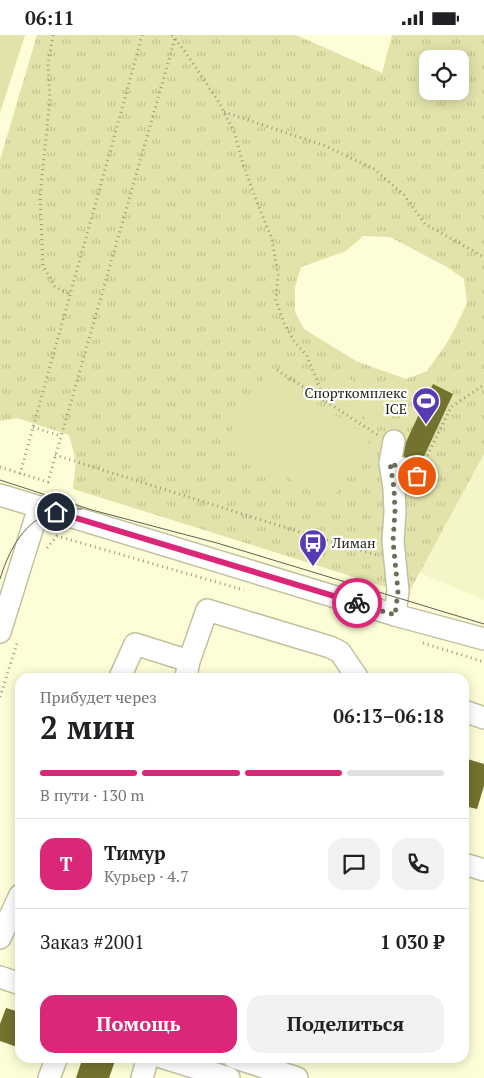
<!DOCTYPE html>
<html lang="ru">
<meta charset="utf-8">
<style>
body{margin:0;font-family:"PT Serif",serif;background:#f2f2f2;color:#202124;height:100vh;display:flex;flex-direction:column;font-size:19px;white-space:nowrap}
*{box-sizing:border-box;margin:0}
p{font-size:16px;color:#757577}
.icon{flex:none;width:28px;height:28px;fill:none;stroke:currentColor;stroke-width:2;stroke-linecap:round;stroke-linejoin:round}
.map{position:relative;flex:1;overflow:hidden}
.sheet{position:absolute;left:15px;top:638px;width:454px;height:390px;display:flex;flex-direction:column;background:#fff;border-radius:15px;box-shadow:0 2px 12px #0003}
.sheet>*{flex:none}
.fabs{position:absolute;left:419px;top:15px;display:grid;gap:10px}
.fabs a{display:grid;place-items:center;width:50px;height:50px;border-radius:10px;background:#fff;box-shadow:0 2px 12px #0003;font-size:25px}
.pin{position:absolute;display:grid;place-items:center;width:42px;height:42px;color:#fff;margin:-21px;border:2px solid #fff;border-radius:50%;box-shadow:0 1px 5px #0007}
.courier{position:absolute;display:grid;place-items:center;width:50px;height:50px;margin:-25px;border:4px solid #db2777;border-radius:50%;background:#fff;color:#222;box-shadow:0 1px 6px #0007}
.headline em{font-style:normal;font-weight:700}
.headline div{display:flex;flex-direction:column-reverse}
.headline{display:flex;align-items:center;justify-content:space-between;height:85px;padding:0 25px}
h1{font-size:32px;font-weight:700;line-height:38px}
.bar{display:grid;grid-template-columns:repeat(4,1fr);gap:8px 5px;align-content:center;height:60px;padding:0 25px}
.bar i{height:6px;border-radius:4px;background:#e0e0e0}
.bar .on{background:#db2777}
.bar p{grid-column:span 4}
.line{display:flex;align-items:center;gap:12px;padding:0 25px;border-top:1px solid #e0e0e0}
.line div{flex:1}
.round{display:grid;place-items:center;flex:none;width:52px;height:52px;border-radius:15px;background:#f2f2f2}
.cta{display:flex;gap:10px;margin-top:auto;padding:10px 25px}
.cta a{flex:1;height:58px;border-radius:15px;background:#db2777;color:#fff;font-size:20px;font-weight:700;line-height:58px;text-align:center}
.cta a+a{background:#f2f2f2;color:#202124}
.status{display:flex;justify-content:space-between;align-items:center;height:35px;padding:0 25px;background:#fff;direction:ltr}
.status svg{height:14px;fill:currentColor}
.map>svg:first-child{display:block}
.built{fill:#f5f6c7}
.park{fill:url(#park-tufts);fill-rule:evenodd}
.garden{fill:#e2e3aa}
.building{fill:#73722f}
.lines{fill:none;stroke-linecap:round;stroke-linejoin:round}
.minor-casing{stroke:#c1c29d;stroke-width:24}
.path{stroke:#98997d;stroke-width:3;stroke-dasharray:1 4;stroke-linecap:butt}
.minor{stroke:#fff;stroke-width:21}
.tram{stroke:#60604b;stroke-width:1}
.done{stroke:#6e6e58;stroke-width:5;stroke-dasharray:0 9}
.route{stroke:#db2777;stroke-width:6}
.labels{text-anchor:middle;stroke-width:4.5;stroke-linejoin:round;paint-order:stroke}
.poi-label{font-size:14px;fill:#212113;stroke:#fff;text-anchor:end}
</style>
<div class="status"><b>06:11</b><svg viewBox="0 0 49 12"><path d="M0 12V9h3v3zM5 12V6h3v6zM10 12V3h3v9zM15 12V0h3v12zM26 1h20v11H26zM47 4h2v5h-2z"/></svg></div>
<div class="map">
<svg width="484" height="1043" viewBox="0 0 484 1043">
<defs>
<pattern id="park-tufts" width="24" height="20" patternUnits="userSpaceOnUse" patternTransform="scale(1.25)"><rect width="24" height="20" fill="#e2e3aa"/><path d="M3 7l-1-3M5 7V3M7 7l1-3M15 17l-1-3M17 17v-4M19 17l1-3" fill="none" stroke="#c2c291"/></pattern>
</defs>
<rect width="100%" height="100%" fill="#fdfed7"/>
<path class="built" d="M484,401V565L408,533Z"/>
<path class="park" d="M37,0H296L382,38L392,0H484V419L408,559L73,454L76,426L69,400L17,383L0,386V125ZM428,24H460V56H428ZM363,201L390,202L447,232L464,244L467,268L456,291L445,311L427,336L406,344L356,326L304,294L295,277V252L301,232L346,216Z"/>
<g class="garden">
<path d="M0,0H25L0,78Z"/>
<path d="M335,334L387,370L374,389L322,352Z"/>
<path d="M268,338L371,403L330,468L225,405Z"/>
</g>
<g class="building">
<path d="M433,349L453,359L420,430L400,420Z"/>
<path d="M464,723L484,729V751L477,774L464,771Z"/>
<path d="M20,971V1013L0,1006V989L6,973L16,976Z"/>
<path d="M83,1022L116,1023L109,1043H76Z"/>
</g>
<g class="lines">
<g class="minor-casing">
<g id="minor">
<path d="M394,406L390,428L420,442"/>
<path d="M390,428L394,453L395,477L393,506L398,556L395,580"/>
<path d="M0,460L395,580L484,604"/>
<path d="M0,597L39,472"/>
<path d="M120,642L135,609L189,626"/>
<path d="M186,642L189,626L207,575L330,612L340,617L357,642"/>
<path d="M464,676L484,683"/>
<path d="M464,829L484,835"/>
<path d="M0,903L20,860"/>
<path d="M0,942L20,949"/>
<path d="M161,1022L229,1043"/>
<path d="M233,1022L297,1043"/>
<path d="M49,1043L57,1022"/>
<path d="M142,1043L148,1022"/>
</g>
</g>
<g class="path">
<path d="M53,0L48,29L50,63L40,162L43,231L55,252L70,259"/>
<path d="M172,0L186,18L218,66L234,96L243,129L258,170L272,204L278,240L276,265L284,288L294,306L307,321L325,366L378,400"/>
<path d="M224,77L323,110L374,134L404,160L425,189L484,222"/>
<path d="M277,335L325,366"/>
<path d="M33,392L61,401"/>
<path d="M55,420L306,499L377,520"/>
<path d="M425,425L451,372L484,350"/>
<path d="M0,432L48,447L175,4"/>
<path d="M20,439L123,70L142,0"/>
<path d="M47,513L57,501L244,555"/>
<path d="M423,608L484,627"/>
<path d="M0,662L18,605"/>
</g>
<use href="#minor" class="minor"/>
<g class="tram">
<path d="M0,445L92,475L217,508L484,589"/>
<path d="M0,544C8,518 21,491 47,479C57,474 71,474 82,474"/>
</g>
</g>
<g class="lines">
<path class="done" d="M357,568L395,580L398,556L393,506L395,477L394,453L390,428L417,441"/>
<path class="route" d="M56,477L357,568"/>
</g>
<defs>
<g id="stadium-pin" transform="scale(1.4375)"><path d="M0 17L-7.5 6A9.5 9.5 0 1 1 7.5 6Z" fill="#583ab2" stroke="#fff"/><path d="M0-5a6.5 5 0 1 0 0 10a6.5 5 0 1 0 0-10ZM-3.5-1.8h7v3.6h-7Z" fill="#fff"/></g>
<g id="bus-pin" transform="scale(1.4375)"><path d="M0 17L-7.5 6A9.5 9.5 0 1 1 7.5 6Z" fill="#583ab2" stroke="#fff"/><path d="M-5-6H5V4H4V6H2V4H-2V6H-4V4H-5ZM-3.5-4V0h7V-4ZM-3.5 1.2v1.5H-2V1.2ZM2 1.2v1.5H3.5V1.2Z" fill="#fff"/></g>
</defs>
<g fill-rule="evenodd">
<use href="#stadium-pin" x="426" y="366"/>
<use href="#bus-pin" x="313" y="508"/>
</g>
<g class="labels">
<g class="poi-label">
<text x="407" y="363">Спорткомплекс<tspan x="407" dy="16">ICE</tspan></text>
<text x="332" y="513" text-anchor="start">Лиман</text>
</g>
</g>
</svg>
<div class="fabs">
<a><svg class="icon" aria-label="locate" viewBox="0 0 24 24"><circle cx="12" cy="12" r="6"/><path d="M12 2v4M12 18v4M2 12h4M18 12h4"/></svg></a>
</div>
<div class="pin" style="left:417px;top:441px;background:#ea580c"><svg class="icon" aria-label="bag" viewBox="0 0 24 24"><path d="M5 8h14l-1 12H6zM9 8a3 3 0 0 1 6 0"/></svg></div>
<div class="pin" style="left:56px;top:477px;background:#1f2937"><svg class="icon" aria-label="home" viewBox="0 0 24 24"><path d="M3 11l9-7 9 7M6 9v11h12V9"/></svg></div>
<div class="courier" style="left:357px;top:568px"><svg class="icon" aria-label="bike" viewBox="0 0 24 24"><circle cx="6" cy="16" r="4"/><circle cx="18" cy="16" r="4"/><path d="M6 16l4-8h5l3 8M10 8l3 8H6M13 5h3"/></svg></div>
<section class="sheet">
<div class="headline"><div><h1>2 мин</h1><p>Прибудет через</p></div><em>06:13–06:18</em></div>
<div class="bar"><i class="on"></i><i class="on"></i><i class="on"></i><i></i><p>В пути · 130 m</p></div>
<div class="line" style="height:90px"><b class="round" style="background:#db2777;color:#fff">Т</b><div><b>Тимур</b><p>Курьер · 4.7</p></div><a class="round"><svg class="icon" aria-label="chat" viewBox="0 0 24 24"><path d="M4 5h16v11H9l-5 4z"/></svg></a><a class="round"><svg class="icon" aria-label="phone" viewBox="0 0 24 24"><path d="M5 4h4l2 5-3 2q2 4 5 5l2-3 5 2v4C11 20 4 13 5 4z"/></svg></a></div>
<div class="line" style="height:65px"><div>Заказ #2001</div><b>1 030 ₽</b></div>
<div class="cta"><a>Помощь</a><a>Поделиться</a></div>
</section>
</div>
